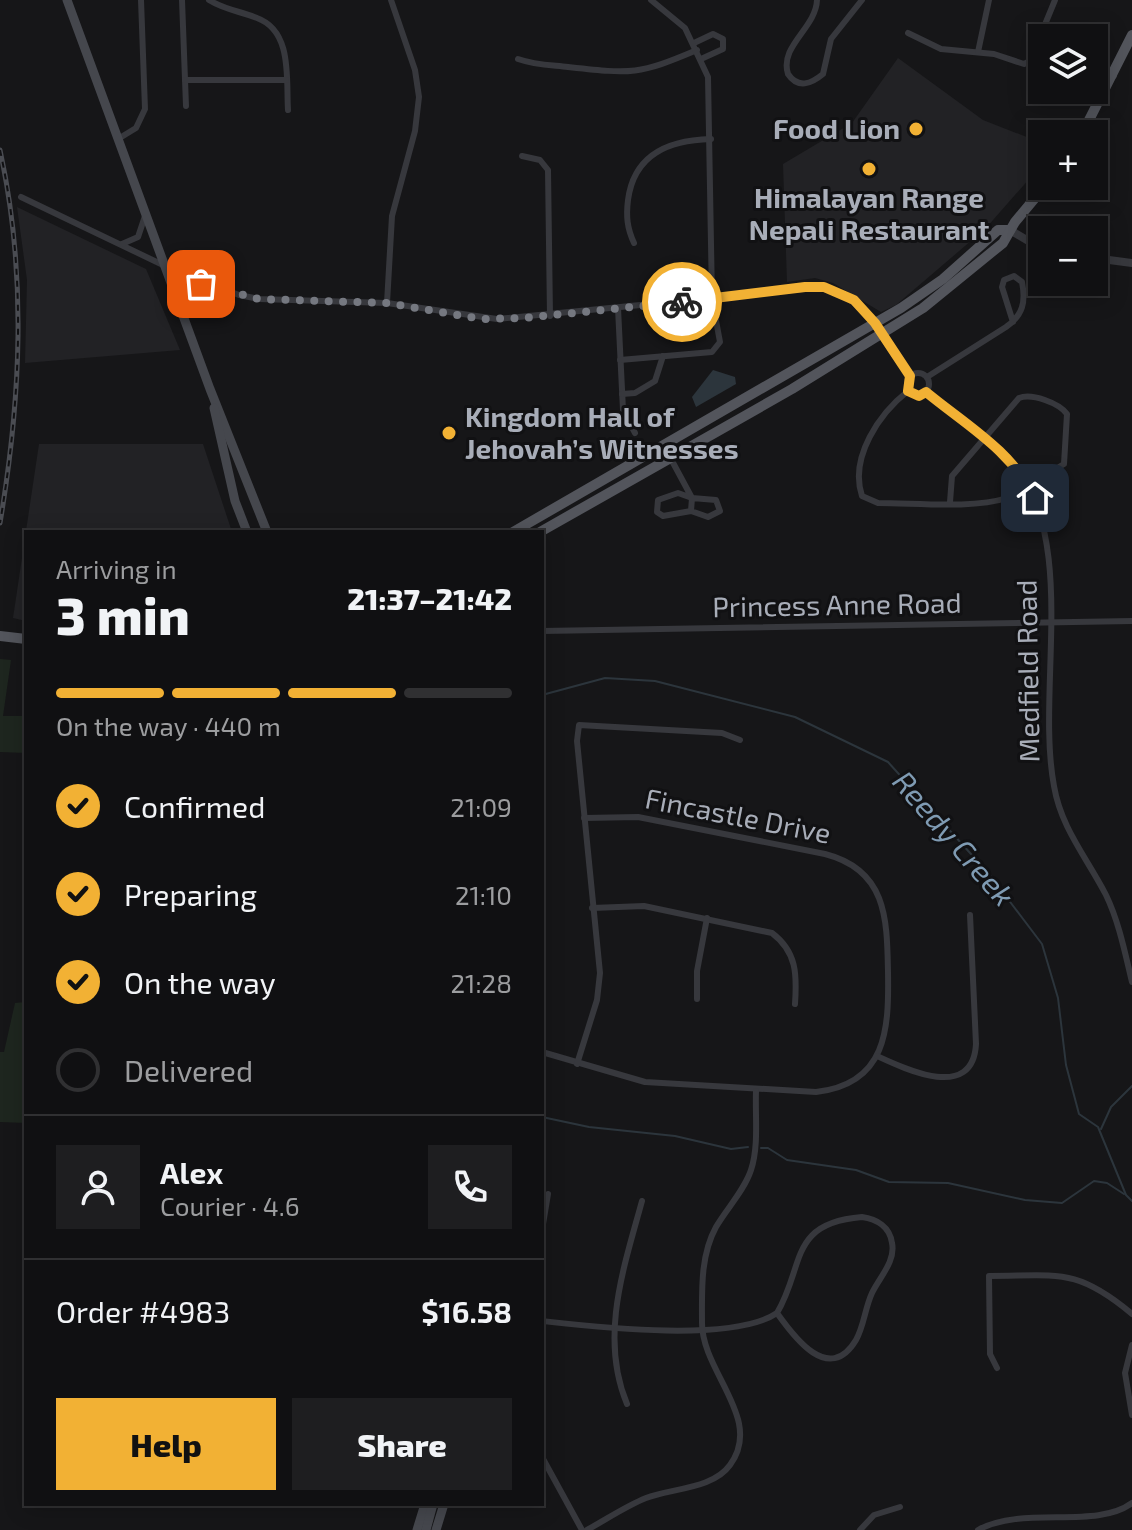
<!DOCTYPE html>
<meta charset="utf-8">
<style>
body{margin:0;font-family:"Exo 2",sans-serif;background:#1e1e20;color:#f1f3f6;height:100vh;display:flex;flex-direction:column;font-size:30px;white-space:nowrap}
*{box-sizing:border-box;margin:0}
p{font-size:26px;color:#9c9d9f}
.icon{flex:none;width:44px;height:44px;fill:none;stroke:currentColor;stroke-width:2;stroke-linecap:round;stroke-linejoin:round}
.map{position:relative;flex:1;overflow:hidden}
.details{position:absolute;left:24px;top:530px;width:520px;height:976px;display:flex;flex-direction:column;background:#101012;border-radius:0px;box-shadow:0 4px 20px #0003,0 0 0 2px #303032}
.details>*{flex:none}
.buttons{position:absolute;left:1028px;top:24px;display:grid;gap:16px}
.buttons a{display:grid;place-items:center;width:80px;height:80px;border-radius:0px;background:#101012;box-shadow:0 4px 20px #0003,0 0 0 2px #303032;font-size:40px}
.pin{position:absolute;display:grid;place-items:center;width:68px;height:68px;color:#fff;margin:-34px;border-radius:16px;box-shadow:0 4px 12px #0006}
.courier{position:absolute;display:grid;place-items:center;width:80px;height:80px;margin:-40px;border:6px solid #f2b134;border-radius:50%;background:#fff;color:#222;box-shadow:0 2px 10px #0007}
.overview em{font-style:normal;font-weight:800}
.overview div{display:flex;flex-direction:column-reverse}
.overview{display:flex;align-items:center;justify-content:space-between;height:136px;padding:0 32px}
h1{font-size:52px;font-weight:800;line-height:60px}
.bar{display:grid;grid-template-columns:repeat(4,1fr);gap:12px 8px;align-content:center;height:96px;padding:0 32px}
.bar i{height:10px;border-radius:6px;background:#303032}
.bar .current{background:#f2b134}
.bar p{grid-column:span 4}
.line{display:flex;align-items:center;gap:20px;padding:0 32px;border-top:2px solid #303032}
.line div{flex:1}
.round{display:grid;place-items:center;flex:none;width:84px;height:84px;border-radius:0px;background:#1e1e20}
ol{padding:0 32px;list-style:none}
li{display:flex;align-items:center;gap:24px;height:88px}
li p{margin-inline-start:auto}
li .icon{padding:8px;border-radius:50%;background:#f2b134;color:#111;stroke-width:4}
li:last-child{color:#9c9d9f}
li i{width:44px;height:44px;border:4px solid #303032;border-radius:50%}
.button{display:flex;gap:16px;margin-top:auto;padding:16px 32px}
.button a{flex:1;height:92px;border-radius:0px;background:#f2b134;color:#111;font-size:32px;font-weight:800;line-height:92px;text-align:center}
.button a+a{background:#1e1e20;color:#f1f3f6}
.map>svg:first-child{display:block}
.built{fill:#222225}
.green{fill:#1e261f}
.water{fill:#2c353c}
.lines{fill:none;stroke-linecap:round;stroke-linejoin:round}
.stream{stroke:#2c353c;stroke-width:2}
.minor{stroke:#37383d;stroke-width:6}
.tertiary{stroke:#37383d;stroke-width:8}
.secondary{stroke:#45474d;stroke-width:9}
.primary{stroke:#53555c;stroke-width:10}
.rail-casing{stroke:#4a4c52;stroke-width:5}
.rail{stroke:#111113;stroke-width:2;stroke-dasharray:6;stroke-linecap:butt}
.done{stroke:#757880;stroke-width:8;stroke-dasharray:0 14.4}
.route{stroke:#f2b134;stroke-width:10}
.poi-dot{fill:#f2b134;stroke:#111113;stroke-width:3}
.labels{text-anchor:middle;stroke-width:6;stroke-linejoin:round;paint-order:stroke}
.poi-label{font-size:28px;font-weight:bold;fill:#a8adb8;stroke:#111113;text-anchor:end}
.street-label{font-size:28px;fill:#a8adb8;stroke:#111113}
.water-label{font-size:30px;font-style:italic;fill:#7f9bb3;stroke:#111113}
</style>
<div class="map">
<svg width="1132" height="1530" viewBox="0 0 1132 1530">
<rect width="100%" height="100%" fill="#161618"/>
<g class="built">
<path d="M898,58L983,120L1042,143V175L1037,170L986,228L896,305L881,312L833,283L815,278L787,282L783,164L852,123Z"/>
<path d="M17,207L146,269L180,350L25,363L27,280Z"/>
<path d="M39,444H203L232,532H26V621L13,618Z"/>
</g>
<g class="green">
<path d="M0,659L11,660L3,716H26V753L0,752Z"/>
<path d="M26,1002V1123L0,1122V1052H4L15,1003Z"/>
</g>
<path class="water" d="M713,370L735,377L736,384L696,407L692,397Z"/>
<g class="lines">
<g class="stream">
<path d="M542,695L605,678L655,681L795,717L888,762L989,874L1042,944L1058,998L1066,1065L1079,1114L1098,1127L1126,1195L1132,1201"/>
<path d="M542,1117L589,1127L675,1136L731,1149L748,1147"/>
<path d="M1101,1129L1111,1107L1132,1086"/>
<path d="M761,1148H768L787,1160L856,1170L889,1182L948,1183L1025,1200L1062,1203L1094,1181L1107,1183L1124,1194"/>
</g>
<g class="minor">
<path d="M182,0L186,106"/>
<path d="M209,0C225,10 240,11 257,18C293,31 286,80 288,110"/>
<path d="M817,0C816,28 779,46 788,74C798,89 811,84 823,74L831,39L862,0"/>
<path d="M908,33L941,49L994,54L1024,64L1030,61L1055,0"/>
<path d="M694,43L713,34L723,39V49L701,59"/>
<path d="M978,52L989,0"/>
<path d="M518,59C535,65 550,65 568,67C632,74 638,75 697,50"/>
<path d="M1094,68L1114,76"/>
<path d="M185,80H286"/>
<path d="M118,139L136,128L145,109L141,0"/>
<path d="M522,156L540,160L548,170L550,316"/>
<path d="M21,197L163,265L239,295L259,299L387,303L497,319L824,287C870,301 881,343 910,376"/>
<path d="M634,243C627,228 626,216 628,200C634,154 669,140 711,139"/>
<path d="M122,244L138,237L145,216"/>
<path d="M387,303L392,216L415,131L419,97L415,70L391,0"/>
<path d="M183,308C183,292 190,284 207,284"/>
<path d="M618,308L623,410L635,433"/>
<path d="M620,360L712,352L720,342L712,299L708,77L685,28L651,0"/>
<circle cx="918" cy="384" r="11"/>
<path d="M927,377L1006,327C1023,315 1026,302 1022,282L1014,276L1004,280L1002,287L1013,322"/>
<path d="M908,391C880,413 849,457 862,496L878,503C916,503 973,509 1007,498L1064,464L1067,414C1059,403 1032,393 1019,398L952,476L950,502"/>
<path d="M926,392C955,416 991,436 1015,466C1078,545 1036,691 1054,786C1061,828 1087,858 1106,895C1119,922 1125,953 1132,982"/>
<path d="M622,394L635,393L655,381L663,356"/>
<path d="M671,459L692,498L716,500L720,511L708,517L691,511L663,516L657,512L658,500L678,493L692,498L691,511"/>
<path d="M542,631L1132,621"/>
<path d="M592,908L644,906L772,933C797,952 797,975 795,1004"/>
<path d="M697,999V971L707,918"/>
<path d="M542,1052L645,1082L816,1092C887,1084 889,1029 888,972C887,919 887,870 825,854L638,817L584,818"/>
<path d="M877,1056C907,1070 973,1101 976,1044L970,915"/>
<path d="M577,1064L597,1000L600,973L577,741L579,725L722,733L740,740"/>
<path d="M862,1217C877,1219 890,1227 892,1243C896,1261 879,1278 872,1293C865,1308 864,1326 856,1340C829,1385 794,1337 777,1313C805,1266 788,1223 862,1217Z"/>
<path d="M542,1230L548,1194"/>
<path d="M542,1321C596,1327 733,1343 777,1313"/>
<path d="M1132,1345L1125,1373L1132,1415"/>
<path d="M997,1368L990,1354L989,1276C1058,1276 1076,1267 1132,1314"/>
<path d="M627,1404C599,1337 624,1267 642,1201"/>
<path d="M542,1457L582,1530"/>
<path d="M587,1530C607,1519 626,1506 646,1498C672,1488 713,1489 730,1465C764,1419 702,1372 702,1323C702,1292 700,1256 716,1227C727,1208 744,1191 751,1170C759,1146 755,1116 756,1091"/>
<path d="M860,1530L874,1515L900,1507"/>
<path d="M978,1530C1023,1505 1096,1530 1132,1503"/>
</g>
<g class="tertiary">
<path d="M1010,230L1042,249"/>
<path d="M1094,258L1132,263"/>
</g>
<g class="secondary">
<path d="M67,0L210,389L267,532"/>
<path d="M214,408L235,501L247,532"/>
<path d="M417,1530L425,1504"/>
<path d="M426,1530L433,1504"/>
<path d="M436,1530L444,1504"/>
</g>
<g class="primary">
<path d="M1082,134L1132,35"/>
<path d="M513,532L901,308L943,279L998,230H1010"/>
<path d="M540,532L792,389L923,308L1003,243L1015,222L1045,186"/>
<path d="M0,636L26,639"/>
</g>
<g class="rail-casing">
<path id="rail" d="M0,150C27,274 21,398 0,523"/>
</g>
<use href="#rail" class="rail"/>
</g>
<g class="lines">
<path class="done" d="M201,284L259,299L387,303L481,319L524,318L682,302"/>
<path class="route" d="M682,302L805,287H824L854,300L875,323L910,376L908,391L919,396L926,392C966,425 1011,450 1035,498"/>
</g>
<g class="poi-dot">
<circle cx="916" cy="129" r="8"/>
<circle cx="869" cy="169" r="8"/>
<circle cx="449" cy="433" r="8"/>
</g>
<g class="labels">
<g class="poi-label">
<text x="900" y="139">Food Lion</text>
<text x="869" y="208" text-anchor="middle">Himalayan Range<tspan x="869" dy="32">Nepali Restaurant</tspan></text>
<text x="465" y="427" text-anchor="start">Kingdom Hall of<tspan x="465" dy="32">Jehovah’s Witnesses</tspan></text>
</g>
<g class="street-label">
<text transform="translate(837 605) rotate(-1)" y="10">Princess Anne Road</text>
<text transform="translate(1028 671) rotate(-91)" y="10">Medfield Road</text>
<text transform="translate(738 816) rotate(11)" y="10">Fincastle Drive</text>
</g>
<g class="water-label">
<text transform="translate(953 839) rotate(49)" y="10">Reedy Creek</text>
</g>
</g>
</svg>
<div class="buttons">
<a><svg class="icon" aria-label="layers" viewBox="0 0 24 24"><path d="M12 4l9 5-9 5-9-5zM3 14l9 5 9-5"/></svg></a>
<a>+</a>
<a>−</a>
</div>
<div class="pin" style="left:201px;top:284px;background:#ea580c"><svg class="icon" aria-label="bag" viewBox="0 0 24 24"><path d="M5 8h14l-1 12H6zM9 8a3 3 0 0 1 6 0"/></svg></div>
<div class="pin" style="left:1035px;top:498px;background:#1f2937"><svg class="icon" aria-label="home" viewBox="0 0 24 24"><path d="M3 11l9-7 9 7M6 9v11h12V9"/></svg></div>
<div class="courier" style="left:682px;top:302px"><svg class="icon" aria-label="bike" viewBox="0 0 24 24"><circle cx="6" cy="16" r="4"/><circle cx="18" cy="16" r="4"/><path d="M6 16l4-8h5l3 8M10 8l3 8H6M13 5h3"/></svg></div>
<section class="details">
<div class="overview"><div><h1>3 min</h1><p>Arriving in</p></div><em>21:37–21:42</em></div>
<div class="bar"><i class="current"></i><i class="current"></i><i class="current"></i><i></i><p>On the way · 440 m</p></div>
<ol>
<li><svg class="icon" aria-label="check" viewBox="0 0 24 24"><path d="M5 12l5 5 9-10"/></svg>Confirmed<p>21:09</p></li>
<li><svg class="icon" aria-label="check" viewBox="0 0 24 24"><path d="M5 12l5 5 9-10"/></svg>Preparing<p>21:10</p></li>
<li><svg class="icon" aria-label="check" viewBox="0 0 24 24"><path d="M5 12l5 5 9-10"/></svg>On the way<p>21:28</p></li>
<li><i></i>Delivered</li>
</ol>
<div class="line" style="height:144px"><a class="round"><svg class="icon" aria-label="person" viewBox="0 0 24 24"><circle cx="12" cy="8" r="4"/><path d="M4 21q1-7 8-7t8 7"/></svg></a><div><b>Alex</b><p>Courier · 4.6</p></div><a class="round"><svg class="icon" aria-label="phone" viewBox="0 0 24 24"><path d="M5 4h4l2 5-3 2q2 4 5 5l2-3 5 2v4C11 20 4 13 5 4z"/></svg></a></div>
<div class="line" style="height:104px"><div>Order #4983</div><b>$16.58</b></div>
<div class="button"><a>Help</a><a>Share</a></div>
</section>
</div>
